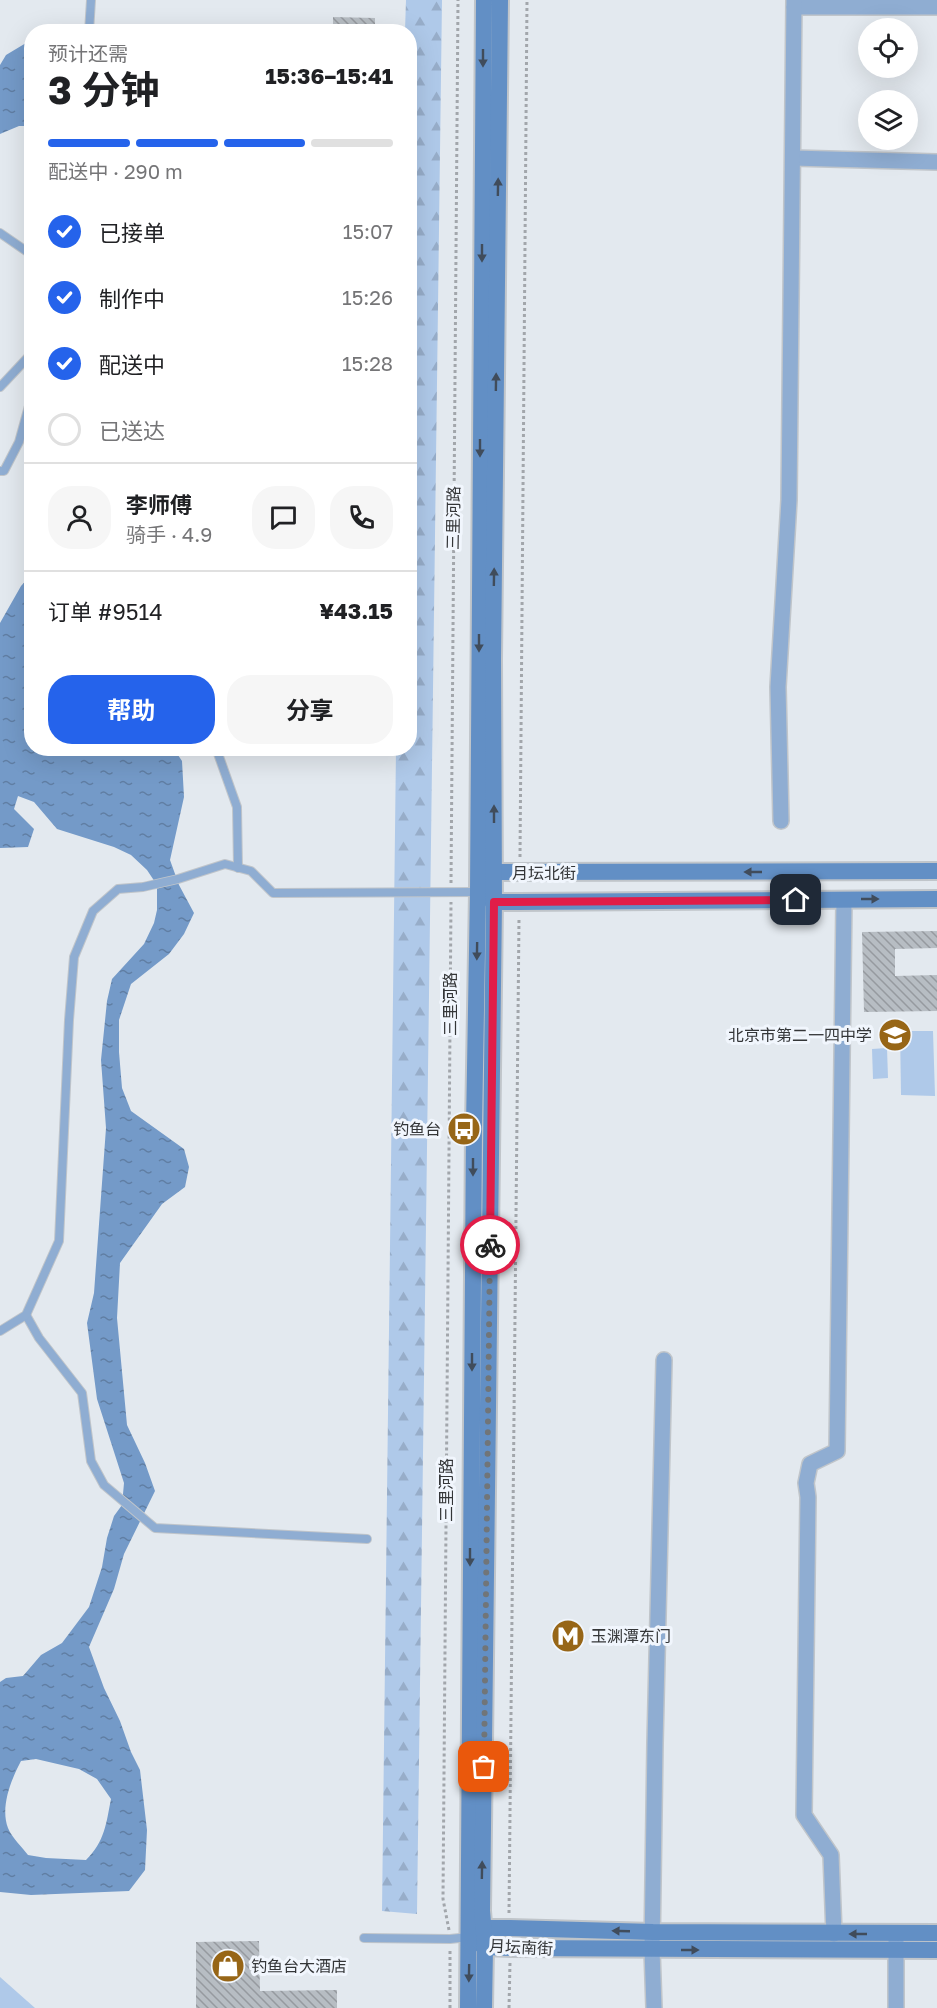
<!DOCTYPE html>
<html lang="zh">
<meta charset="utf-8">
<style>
body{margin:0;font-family:"Golos Text","Noto Sans SC",sans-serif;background:#f6f6f6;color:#202124;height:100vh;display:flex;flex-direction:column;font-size:22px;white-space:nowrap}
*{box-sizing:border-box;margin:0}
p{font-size:20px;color:#757577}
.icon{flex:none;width:33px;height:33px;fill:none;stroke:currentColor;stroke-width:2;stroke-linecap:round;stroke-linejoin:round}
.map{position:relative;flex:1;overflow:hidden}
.side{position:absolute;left:24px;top:24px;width:393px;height:732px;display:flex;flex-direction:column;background:#fff;border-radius:24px;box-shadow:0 6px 24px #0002}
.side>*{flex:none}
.buttons{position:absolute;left:858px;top:18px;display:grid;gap:12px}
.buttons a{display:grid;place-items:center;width:60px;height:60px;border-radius:50%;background:#fff;box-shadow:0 6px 24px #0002;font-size:30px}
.pin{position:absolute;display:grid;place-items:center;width:51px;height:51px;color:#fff;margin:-26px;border-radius:12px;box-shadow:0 3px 9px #0006}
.courier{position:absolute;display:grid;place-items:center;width:60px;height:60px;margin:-30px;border:4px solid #e11d48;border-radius:50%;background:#fff;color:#222;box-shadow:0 2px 8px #0007}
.overview em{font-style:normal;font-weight:700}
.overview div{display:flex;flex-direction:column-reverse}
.overview{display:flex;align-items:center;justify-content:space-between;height:102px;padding:0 24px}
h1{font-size:39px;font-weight:700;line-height:45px}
.bar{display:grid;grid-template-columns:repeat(4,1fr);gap:9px 6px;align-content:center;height:72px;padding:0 24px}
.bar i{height:8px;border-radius:4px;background:#e0e0e0}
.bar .selected{background:#2563eb}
.bar p{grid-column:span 4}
.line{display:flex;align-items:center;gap:15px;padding:0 24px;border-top:2px solid #e0e0e0}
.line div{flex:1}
.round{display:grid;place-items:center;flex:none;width:63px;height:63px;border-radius:24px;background:#f6f6f6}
ol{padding:0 24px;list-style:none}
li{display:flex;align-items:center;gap:18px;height:66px}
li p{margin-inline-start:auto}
li .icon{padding:6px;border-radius:50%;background:#2563eb;color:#fff;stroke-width:4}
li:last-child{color:#757577}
li i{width:33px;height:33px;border:3px solid #e0e0e0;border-radius:50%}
.primary-button{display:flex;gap:12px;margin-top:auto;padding:12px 24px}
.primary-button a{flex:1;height:69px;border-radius:24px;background:#2563eb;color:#fff;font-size:24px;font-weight:700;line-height:69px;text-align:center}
.primary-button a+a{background:#f6f6f6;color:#202124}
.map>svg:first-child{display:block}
.forest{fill:url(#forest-firs)}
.park{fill:#afc9e9}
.water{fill:url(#water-ripples);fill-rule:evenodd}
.building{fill:url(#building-back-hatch)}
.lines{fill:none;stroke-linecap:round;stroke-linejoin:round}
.service-casing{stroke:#c0c5ca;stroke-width:10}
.minor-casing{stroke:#c0c5ca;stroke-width:18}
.secondary-casing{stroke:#c0c5ca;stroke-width:20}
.path{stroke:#a2a6ab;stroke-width:3;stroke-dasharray:3 3;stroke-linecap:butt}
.service{stroke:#8fadd2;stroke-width:8}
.minor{stroke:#8fadd2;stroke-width:15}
.secondary{stroke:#628fc5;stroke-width:16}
.oneway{fill:#404c5b}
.done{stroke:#717578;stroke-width:6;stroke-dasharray:0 10.8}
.route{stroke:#e11d48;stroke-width:8}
.labels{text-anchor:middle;stroke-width:6;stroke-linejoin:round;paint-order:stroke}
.street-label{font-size:16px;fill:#343638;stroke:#f1f6fd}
.poi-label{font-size:16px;fill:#343638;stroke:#f1f6fd;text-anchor:end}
</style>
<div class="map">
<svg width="937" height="2008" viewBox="0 0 937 2008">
<defs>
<pattern id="forest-firs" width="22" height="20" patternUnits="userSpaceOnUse" patternTransform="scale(1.5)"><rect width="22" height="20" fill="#afc9e9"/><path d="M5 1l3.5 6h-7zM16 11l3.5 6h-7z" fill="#97adc9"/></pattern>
<pattern id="water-ripples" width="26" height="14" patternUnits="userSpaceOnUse" patternTransform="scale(1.5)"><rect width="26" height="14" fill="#749ac8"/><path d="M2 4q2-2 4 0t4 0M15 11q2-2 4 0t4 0" fill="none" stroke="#607ea3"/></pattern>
<pattern id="building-back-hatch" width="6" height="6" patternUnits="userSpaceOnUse" patternTransform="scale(1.5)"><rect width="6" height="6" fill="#b7bdc3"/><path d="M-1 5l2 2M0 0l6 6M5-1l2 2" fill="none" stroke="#969a9f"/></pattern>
</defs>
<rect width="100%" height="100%" fill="#e3e9ef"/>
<path class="forest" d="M406,0H442L417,1914L382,1911L396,749L410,748V32L405,31Z"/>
<g class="park">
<path d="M900,1031H933L935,1096L901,1095Z"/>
<path d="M887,1048L888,1078L873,1079L872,1049Z"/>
<path d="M0,1977L35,2008H0Z"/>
</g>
<g class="water">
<path d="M31,40V126H19L0,134V65L6,55Z"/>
<path d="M31,575L32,748L174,749L182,761L184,797L170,860L179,885L194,913L184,934L169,954L131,984L119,1020V1052L122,1088L131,1111L184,1149L189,1167L185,1187L162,1204L120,1263L117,1318L127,1425L145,1463L155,1491L124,1554L114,1589L89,1647L104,1688L120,1721L131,1752L140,1770L147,1830L145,1870L129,1891L31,1895L0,1892V1682L6,1678L23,1676L41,1655L62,1643L89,1607L102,1567L107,1538L114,1516L122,1505L124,1483L97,1399L87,1323L94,1293L106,1128L101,1060L107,1001L112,979L144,944L154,923L157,910V885L147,870L131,855L114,847L57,829L34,802L18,796L14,809L34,829L28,847L0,848V623L21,586ZM36,1759L79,1769L97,1779L111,1799C106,1824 105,1841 86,1860L46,1858L28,1855C22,1847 12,1838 8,1828C0,1807 11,1780 21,1761Z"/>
</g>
<g class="building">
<path d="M333,17L375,18V32H333Z"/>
<path d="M937,931V948L895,949V976L937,975V1011L864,1012L862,932Z"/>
<path d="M259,1941L260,1991L337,1990V2008H196V1942Z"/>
</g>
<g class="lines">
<g class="service-casing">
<g id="service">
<path d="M89,32L91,0"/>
<path d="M0,233L32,255"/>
<path d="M0,387L32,353"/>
<path d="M0,471H4L19,442L32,395"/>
<path d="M216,748L237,807L238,868"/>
<path d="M26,1315L39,1338L82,1393L91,1461L104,1485L155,1528L367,1539"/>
<path d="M0,1331L26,1315L59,1241L69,1020L74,957L93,911L118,889L143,887L178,879L225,864L251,871L273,893L478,892"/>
<path d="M364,1938L450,1939L469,1937"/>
</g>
</g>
<g class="minor-casing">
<g id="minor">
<path d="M794,7H937"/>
<path d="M793,158L937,162"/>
<path d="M781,821L778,687L789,500L794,0"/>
<path d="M834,1934L831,1855L804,1815L808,1497L806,1483L810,1464L837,1451L844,900"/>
<path d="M896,1940V2008"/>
<path d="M654,2008L652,1950L655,1743L664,1360"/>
</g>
</g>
<g class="secondary-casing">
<g id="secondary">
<path d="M494,872L937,871"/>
<path d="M487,897L494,902H519L937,899"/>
<path d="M475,1934L483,1928H510L653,1932L937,1933"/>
<path d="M477,1942L485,1947L510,1948L937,1950"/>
<path d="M468,2008L474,1127L478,892L484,0"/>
<path d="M484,2008L485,1947L482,1911L494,902L493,659L500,0"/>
</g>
</g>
<g class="path">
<path d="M520,857L527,0"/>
<path d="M451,883L458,0"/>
<path d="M509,1913L519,918"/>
<path d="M449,1930L443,1899L451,902"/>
<path d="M450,2008V1948"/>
<path d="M509,2008L510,1962"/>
</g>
<use href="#service" class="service"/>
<use href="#minor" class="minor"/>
<use href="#secondary" class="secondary"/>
</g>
<defs><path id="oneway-solid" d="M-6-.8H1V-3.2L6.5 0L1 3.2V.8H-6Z" transform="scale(1.5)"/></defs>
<g class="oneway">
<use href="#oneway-solid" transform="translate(483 58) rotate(90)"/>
<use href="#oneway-solid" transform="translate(498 187) rotate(-89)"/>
<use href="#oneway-solid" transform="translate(482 253) rotate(90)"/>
<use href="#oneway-solid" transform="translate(496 382) rotate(-89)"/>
<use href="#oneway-solid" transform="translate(480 448) rotate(90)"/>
<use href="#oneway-solid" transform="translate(494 577) rotate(-89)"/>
<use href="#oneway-solid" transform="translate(479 643) rotate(90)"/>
<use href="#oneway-solid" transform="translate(494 814) rotate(-90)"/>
<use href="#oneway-solid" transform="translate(753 872) rotate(180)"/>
<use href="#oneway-solid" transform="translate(870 899)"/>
<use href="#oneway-solid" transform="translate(477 951) rotate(91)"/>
<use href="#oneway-solid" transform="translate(473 1167) rotate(90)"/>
<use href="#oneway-solid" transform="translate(472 1362) rotate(90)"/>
<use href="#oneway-solid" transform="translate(470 1557) rotate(90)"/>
<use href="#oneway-solid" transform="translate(482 1870) rotate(-89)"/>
<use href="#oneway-solid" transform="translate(621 1931) rotate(-178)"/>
<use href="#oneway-solid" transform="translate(858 1934) rotate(-180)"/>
<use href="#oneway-solid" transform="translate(690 1950)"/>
<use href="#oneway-solid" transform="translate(469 1973) rotate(91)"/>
</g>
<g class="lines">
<path class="done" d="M484,1767L490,1245"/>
<path class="route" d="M490,1245L494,902L796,900"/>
</g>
<defs>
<g id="school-disc" transform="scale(1.725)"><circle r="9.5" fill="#976617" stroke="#f1f6fd"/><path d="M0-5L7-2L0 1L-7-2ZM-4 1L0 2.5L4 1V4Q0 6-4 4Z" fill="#fff"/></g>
<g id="bus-disc" transform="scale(1.725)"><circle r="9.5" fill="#976617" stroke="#f1f6fd"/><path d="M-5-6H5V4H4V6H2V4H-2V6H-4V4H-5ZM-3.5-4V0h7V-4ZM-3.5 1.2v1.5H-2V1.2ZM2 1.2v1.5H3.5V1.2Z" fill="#fff"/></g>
<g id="metro-disc" transform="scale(1.725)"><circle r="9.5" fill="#976617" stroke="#f1f6fd"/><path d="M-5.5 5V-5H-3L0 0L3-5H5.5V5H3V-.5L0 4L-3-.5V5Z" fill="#fff"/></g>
<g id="shop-disc" transform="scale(1.725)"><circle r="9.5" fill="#976617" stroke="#f1f6fd"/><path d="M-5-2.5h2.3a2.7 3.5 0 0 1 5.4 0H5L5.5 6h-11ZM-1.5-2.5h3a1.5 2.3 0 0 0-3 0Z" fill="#fff"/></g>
</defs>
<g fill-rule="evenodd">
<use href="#school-disc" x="895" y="1035"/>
<use href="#bus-disc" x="464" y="1129"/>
<use href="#metro-disc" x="568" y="1636"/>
<use href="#shop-disc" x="228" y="1966"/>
</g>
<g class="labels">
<g class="street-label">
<text transform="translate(453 518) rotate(-89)" y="6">三里河路</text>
<text x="544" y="879">月坛北街</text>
<text transform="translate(450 1004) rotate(-90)" y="6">三里河路</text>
<text transform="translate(446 1490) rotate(-90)" y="6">三里河路</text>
<text transform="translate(521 1947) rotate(3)" y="6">月坛南街</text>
</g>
<g class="poi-label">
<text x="872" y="1041">北京市第二一四中学</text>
<text x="441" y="1135">钓鱼台</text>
<text x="591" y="1642" text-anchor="start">玉渊潭东门</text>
<text x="251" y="1972" text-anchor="start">钓鱼台大酒店</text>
</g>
</g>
</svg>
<div class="buttons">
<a><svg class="icon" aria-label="locate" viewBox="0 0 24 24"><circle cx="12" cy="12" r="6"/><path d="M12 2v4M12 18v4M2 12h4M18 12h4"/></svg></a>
<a><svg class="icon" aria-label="layers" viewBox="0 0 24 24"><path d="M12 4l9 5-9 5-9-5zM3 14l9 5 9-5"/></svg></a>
</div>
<div class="pin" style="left:484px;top:1767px;background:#ea580c"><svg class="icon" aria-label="bag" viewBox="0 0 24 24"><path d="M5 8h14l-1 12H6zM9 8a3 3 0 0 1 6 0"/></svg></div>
<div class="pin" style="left:796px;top:900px;background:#1f2937"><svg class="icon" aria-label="home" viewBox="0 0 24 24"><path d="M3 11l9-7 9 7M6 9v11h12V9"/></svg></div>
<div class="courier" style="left:490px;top:1245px"><svg class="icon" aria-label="bike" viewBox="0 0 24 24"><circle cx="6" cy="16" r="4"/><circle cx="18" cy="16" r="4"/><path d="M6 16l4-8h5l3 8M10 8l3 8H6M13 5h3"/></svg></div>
<section class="side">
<div class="overview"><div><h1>3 分钟</h1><p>预计还需</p></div><em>15:36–15:41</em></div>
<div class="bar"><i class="selected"></i><i class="selected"></i><i class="selected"></i><i></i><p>配送中 · 290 m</p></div>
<ol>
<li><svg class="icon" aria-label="check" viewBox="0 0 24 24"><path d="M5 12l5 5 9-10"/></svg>已接单<p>15:07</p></li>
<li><svg class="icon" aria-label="check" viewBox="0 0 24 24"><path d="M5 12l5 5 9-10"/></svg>制作中<p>15:26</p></li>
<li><svg class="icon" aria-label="check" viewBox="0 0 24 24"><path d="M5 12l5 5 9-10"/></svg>配送中<p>15:28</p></li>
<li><i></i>已送达</li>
</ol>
<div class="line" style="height:108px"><a class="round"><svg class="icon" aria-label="person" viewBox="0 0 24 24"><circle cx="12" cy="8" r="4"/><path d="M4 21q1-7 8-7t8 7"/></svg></a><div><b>李师傅</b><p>骑手 · 4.9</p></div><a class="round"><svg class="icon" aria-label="chat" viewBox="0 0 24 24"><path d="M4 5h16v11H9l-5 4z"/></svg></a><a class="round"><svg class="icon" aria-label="phone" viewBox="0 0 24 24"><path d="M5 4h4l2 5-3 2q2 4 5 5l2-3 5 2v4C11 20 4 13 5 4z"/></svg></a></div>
<div class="line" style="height:78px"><div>订单 #9514</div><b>¥43.15</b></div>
<div class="primary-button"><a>帮助</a><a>分享</a></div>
</section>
</div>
